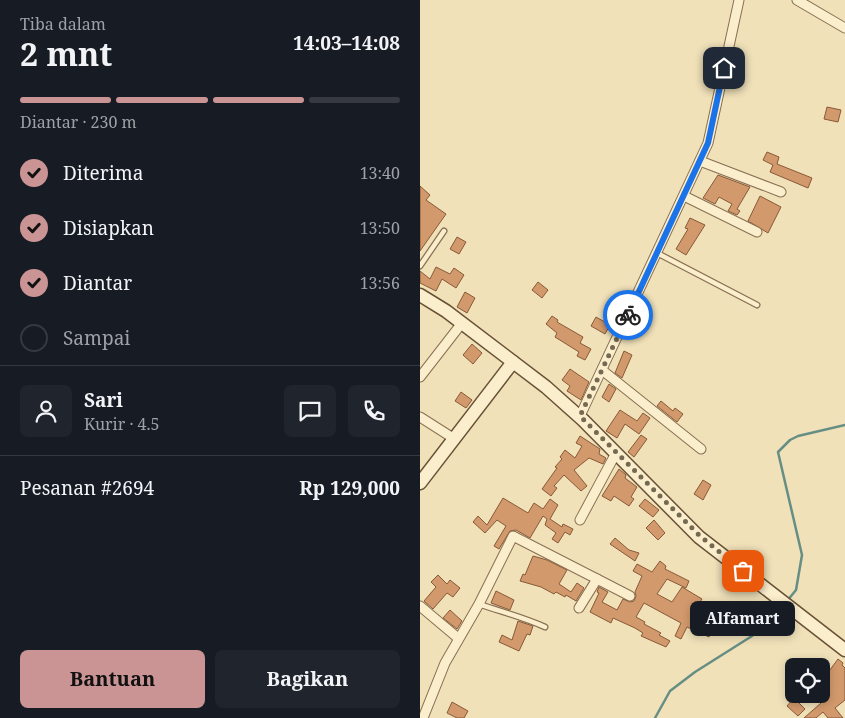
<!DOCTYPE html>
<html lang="id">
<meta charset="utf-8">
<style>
body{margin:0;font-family:"Noto Serif",serif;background:#20242c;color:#f1f3f6;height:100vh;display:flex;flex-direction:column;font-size:19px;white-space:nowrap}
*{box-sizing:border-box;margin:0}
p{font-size:16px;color:#9ea1a6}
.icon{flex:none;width:28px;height:28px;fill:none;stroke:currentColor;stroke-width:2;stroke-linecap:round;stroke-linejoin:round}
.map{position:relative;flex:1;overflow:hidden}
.drawer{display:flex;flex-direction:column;background:#171b24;width:420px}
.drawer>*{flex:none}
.fabs{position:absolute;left:365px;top:658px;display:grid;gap:10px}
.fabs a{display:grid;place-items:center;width:45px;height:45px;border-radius:8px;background:#171b24;box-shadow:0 2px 8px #0003;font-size:25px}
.pin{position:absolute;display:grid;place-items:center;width:42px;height:42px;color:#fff;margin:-21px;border-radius:10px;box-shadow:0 2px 8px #0006}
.courier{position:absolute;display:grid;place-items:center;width:50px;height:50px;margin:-25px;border:4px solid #1a73e8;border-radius:50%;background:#fff;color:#222;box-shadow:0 1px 6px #0007}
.bubble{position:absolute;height:35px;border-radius:8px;background:#171b24;box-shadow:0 2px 8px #0003;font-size:16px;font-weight:700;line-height:35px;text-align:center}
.summary em{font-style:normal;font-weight:700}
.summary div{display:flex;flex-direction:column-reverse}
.summary{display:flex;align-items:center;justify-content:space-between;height:85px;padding:0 20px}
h1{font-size:32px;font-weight:700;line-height:38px}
.bar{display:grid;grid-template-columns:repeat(4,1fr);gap:8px 5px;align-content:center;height:60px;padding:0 20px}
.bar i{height:6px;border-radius:4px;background:#363941}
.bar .selected{background:#ca9495}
.bar p{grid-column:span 4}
.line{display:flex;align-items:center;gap:12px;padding:0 20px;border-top:1px solid #363941}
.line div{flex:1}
.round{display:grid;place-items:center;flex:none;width:52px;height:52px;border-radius:8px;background:#20242c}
ol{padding:0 20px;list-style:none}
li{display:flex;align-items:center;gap:15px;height:55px}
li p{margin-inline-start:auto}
li .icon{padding:5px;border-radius:50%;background:#ca9495;color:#111;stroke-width:4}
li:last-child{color:#9ea1a6}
li i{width:28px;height:28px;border:2px solid #363941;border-radius:50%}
.primary-button{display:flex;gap:10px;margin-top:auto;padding:10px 20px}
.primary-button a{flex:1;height:58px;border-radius:8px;background:#ca9495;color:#111;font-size:20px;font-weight:700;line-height:58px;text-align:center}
.primary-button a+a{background:#20242c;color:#f1f3f6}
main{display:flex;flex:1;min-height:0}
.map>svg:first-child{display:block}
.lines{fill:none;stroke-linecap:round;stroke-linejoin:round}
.stream{stroke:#668e85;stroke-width:2.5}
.building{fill:#d2996c;stroke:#885937}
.lane-casing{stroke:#887053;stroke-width:7}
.street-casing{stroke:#887053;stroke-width:11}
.secondary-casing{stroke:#695136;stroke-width:15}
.lane{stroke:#fbeecc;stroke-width:4.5}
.street{stroke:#fbeecc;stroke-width:9}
.secondary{stroke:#fbeecc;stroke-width:12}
.done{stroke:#766951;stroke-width:5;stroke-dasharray:0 9}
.route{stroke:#1a73e8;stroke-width:6}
</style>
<main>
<section class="drawer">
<div class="summary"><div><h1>2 mnt</h1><p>Tiba dalam</p></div><em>14:03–14:08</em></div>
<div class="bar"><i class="selected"></i><i class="selected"></i><i class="selected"></i><i></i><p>Diantar · 230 m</p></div>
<ol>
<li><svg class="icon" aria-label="check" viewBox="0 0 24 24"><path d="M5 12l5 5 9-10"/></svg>Diterima<p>13:40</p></li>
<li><svg class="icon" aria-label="check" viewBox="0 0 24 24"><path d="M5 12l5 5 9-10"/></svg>Disiapkan<p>13:50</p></li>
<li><svg class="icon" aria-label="check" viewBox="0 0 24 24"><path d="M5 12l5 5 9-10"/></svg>Diantar<p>13:56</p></li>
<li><i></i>Sampai</li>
</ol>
<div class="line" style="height:90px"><a class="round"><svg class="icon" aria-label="person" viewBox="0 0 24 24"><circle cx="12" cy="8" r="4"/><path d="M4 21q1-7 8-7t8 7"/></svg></a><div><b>Sari</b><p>Kurir · 4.5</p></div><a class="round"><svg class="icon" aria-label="chat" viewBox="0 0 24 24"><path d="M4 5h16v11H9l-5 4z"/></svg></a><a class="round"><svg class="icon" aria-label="phone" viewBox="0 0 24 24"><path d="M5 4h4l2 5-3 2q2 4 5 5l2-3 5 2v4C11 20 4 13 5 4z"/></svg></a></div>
<div class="line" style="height:65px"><div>Pesanan #2694</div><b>Rp 129,000</b></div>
<div class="primary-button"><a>Bantuan</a><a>Bagikan</a></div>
</section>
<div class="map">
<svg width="425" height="718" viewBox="0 0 425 718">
<rect width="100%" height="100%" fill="#f0e1b9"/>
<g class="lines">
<g class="stream">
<path d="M367,601L376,590L382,555L358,452L370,440L378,436L425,425"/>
<path d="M235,718L250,691L275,672L332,636L362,607"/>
</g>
</g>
<g class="building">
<path d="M407,107L421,110L418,122L404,119Z"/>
<path d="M347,152L359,157L357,164L392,178L388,188L350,172L353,165L343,160Z"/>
<path d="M298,175L330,187L317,209L320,211L317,215L308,211L312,204L299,197L295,204L283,198Z"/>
<path d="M0,186L10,195L6,200L26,214L0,251Z"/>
<path d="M340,196L361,207L348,233L328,221Z"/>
<path d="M270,218L285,225L266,255L256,249L268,229L265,228Z"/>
<path d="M37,237L46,242L39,254L30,249Z"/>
<path d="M16,267L30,274L34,268L44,275L36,288L22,279L16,291L0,283V271L10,279Z"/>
<path d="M118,282L128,290L122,298L112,290Z"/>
<path d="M45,292L55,298L47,313L37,307Z"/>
<path d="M132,316L138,320L137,322L163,337L160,343L171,349L165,360L157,356L159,352L135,337L137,333L126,324Z"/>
<path d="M176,317L190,325L185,334L171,326Z"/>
<path d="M52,344L62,353L53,364L43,355Z"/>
<path d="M204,351L212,355L202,378L195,373Z"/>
<path d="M150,369L169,382L161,400L147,391L150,386L142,380Z"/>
<path d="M189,384L196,389L189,402L182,397Z"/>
<path d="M41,392L52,400L46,408L35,401Z"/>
<path d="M241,401L253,411L255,408L263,414L257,422L237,406Z"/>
<path d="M200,410L217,421L223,413L230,418L219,434L205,424L197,438L186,431Z"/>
<path d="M221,435L227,439L214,457L208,452Z"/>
<path d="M160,436L180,449L179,454L186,458L183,464L169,458L154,470L167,486L161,491L144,475L134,486L137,488L131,496L122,489L137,468L135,467L142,459L140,457L145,450L155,458L162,446L156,443Z"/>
<path d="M199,469L206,475L205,478L217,487L211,497L214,499L209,506L194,496L191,501L182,496Z"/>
<path d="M283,480L291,485L283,500L274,494Z"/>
<path d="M83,498L108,513L114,503L123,509L130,499L138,505L130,519L142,527L143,524L153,529L150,535L145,532L138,543L132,539L136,533L125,525L127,519L123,516L110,538L96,530L90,531L79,549L74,546L86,526L77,520L65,533L53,522L58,516L67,525Z"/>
<path d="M225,499L239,510L233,517L219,506Z"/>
<path d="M234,520L245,533L238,540L226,528Z"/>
<path d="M195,538L209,550L219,553L215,561L190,544Z"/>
<path d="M113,556L127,560L147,570L139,584L151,592L157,583L164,588L156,601L146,595L145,597L136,592L134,594L121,587L100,581L103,574L105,575Z"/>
<path d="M240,561L246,566L245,569L269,581L266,588L247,579L237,594L252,602L262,587L282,599L271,616L294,627L289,637L267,627L261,639L255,636L261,623L224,603L216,617L225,622L224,624L241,633L239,635L250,641L246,647L221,636L223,633L215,628L193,618L191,623L170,612L179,593L177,592L179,587L188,592L182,602L197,610L203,599L210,602L214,601L216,596L215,592L222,576L213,571L217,564L232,572Z"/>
<path d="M18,575L27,584L30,580L40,588L33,597L27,593L13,609L4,601L16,587L11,582Z"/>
<path d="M76,591L94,600L90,610L71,603Z"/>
<path d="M30,610L42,621L37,629L23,618Z"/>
<path d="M98,621L113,626L110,635L107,634L99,651L79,642L82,635L92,640Z"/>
<path d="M418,659L423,663L422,665L425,668V700L415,708L423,718H408L403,712L396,718H384L401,703V682Z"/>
<path d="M374,698L385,709L378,716L367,706Z"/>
<path d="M32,702L48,711L44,718H37L27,713Z"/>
</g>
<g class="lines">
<g class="lane-casing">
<g id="lane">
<path d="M237,253L337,305"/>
<path d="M0,266L24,231"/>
<path d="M59,604C82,612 103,617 125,627"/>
</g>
</g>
<g class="street-casing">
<g id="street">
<path d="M377,0L425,28"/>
<path d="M280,161L361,192"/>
<path d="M264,196L337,232"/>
<path d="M182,370L281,449"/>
<path d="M0,377L42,323"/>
<path d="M160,416L288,143L319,0"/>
<path d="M0,417L33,438"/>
<path d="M160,520L196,453"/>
<path d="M177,579L210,596"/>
<path d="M0,606L38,638"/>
<path d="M3,718L25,663L59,604L93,536L177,579L159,608"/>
</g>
</g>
<g class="secondary-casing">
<g id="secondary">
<path d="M0,295L26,311L126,387L163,420L279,537L425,650"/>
<path d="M0,483L93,362"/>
</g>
</g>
<use href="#lane" class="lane"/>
<use href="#street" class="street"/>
<use href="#secondary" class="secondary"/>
</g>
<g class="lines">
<path class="done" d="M208,315L160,416L280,536L323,571"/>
<path class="route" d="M208,315L288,143L304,68"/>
</g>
</svg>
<div class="fabs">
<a><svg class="icon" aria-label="locate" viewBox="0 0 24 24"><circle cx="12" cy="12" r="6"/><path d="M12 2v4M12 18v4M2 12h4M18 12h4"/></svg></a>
</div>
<div class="pin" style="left:323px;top:571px;background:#ea580c"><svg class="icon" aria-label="bag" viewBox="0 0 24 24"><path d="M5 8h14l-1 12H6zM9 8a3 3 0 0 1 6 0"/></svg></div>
<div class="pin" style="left:304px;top:68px;background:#1f2937"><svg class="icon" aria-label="home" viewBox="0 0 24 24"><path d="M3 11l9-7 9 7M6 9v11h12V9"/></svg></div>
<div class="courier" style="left:208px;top:315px"><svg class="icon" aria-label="bike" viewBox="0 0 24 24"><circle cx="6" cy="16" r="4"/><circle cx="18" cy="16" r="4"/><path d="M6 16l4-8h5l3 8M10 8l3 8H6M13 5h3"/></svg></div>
<div class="bubble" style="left:270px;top:601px;width:105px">Alfamart</div>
</div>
</main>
